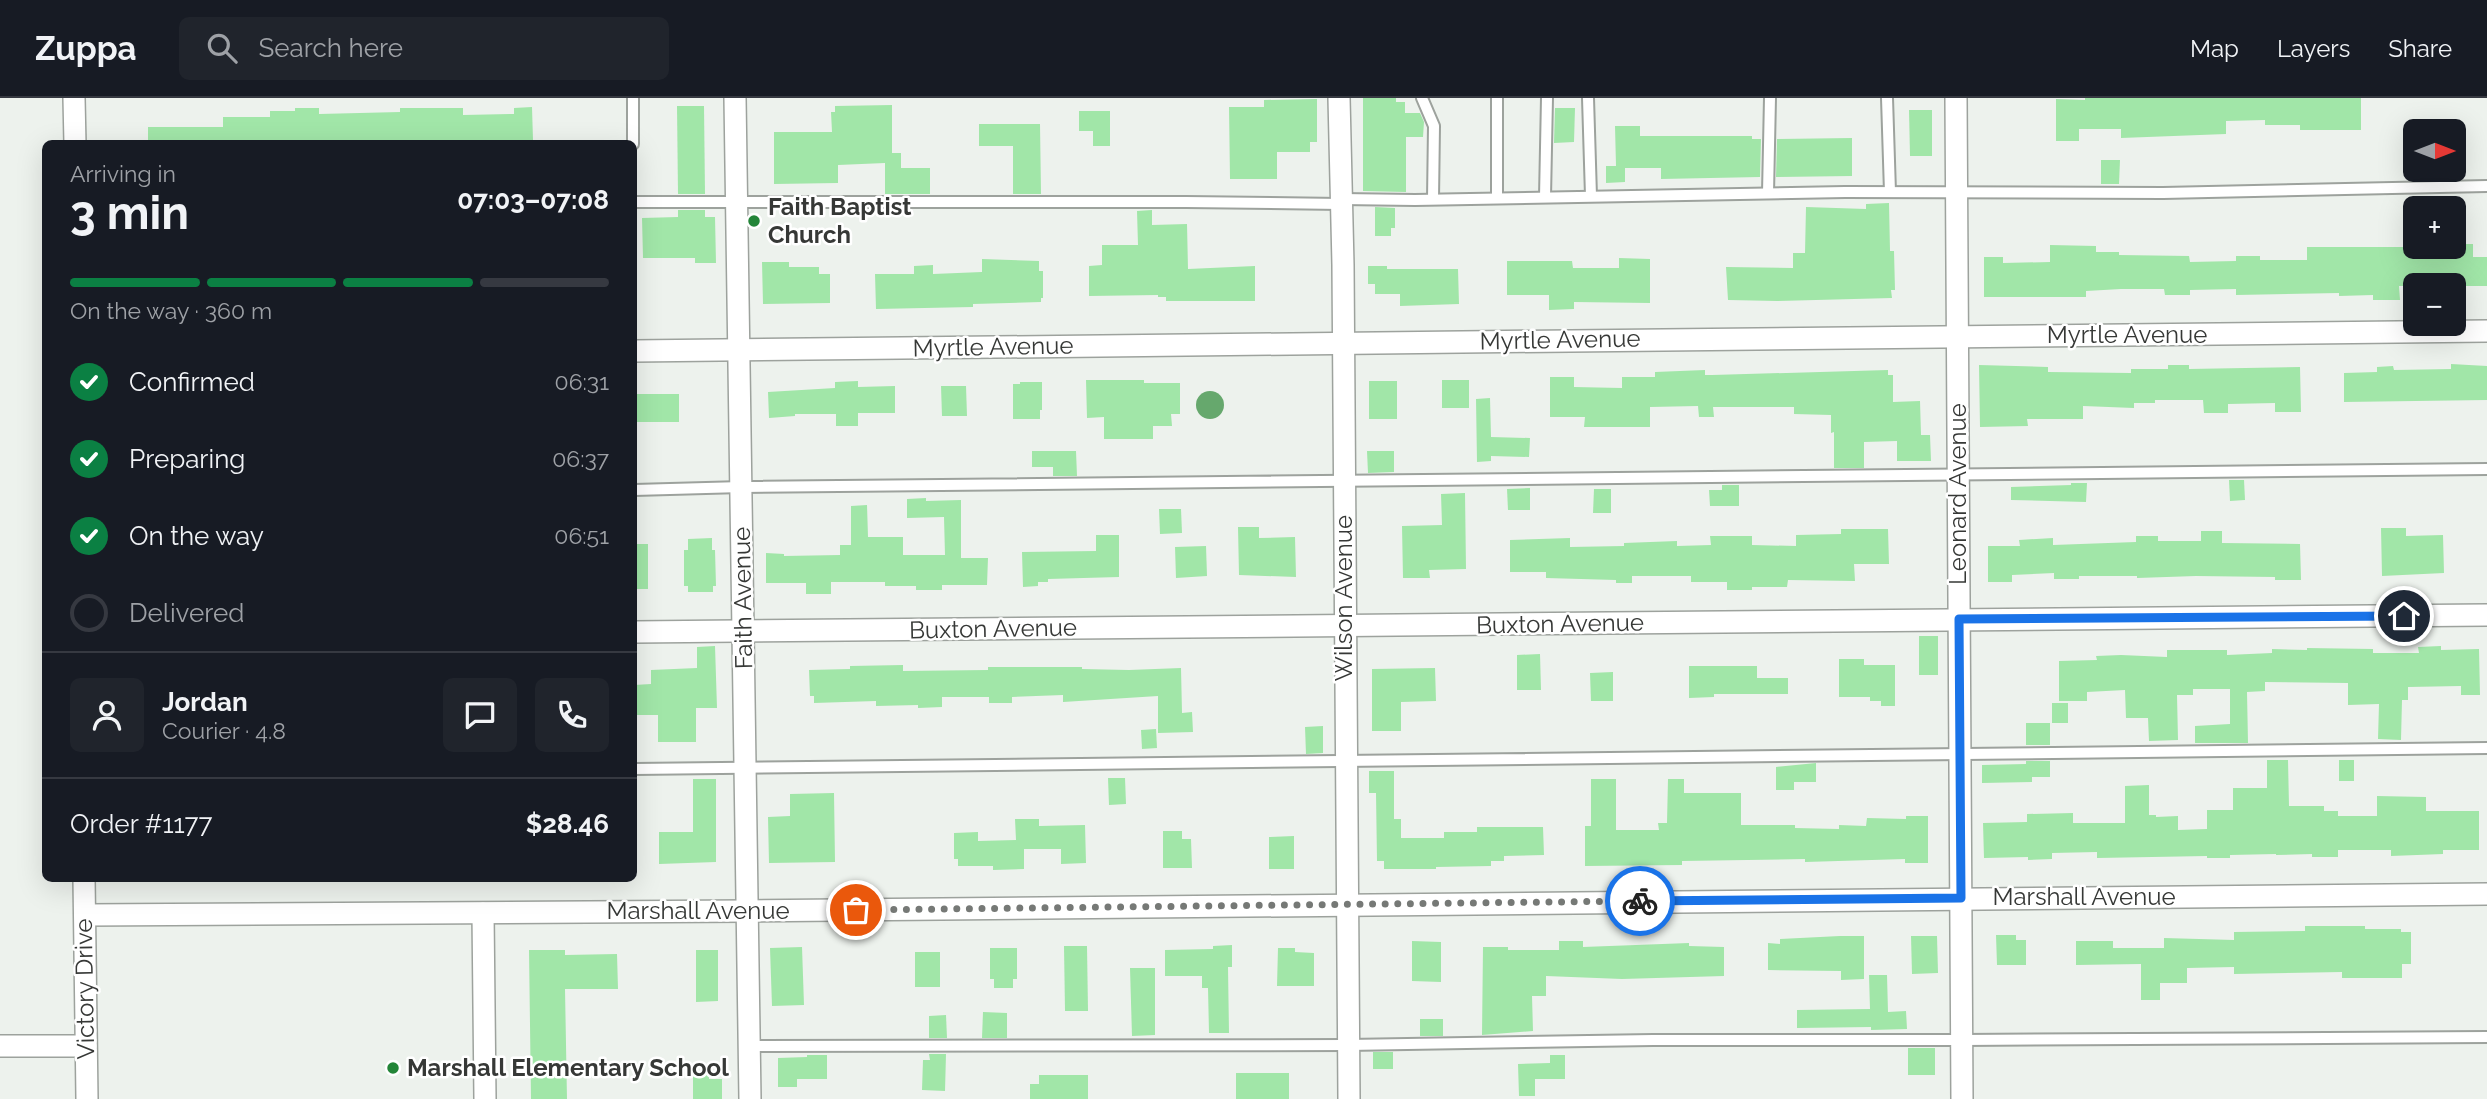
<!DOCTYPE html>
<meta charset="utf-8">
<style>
body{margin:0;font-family:Raleway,sans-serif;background:#20242c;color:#f1f3f6;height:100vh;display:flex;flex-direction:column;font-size:26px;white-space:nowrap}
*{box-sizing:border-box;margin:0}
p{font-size:23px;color:#9ea1a6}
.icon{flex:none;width:38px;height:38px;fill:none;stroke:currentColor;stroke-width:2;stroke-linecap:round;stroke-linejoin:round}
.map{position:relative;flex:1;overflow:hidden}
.side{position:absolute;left:42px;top:42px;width:595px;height:742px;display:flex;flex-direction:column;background:#171b24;border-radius:10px;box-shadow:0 7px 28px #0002}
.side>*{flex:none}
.needle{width:46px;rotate:90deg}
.controls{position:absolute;left:2403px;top:21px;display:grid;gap:14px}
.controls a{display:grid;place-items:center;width:63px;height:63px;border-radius:10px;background:#171b24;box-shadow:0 7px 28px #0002;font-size:35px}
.pin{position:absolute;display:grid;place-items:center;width:60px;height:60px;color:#fff;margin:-30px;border:4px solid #fff;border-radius:50%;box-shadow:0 2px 7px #0007}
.courier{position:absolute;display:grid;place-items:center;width:70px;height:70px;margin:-35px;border:5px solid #1a73e8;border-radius:50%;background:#fff;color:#222;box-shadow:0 2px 9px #0007}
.summary em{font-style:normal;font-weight:700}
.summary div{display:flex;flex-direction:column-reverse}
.summary{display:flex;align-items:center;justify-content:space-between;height:119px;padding:0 28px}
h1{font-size:46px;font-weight:700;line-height:52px}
.bar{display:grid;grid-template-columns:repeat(4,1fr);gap:10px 7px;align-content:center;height:84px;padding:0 28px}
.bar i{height:9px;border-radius:5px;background:#363941}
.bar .on{background:#0b8043}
.bar p{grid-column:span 4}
.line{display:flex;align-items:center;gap:18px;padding:0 28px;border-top:2px solid #363941}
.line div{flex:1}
.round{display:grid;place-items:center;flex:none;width:74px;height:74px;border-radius:10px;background:#20242c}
ol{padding:0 28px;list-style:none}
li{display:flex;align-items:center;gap:21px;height:77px}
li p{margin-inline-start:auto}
li .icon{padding:7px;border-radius:50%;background:#0b8043;color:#fff;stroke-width:4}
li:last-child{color:#9ea1a6}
li i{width:38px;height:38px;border:4px solid #363941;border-radius:50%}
header{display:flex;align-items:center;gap:42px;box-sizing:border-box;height:98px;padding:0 35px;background:#171b24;border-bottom:2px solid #363941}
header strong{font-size:33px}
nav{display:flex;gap:38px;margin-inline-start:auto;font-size:24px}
.search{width:490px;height:63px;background:#20242c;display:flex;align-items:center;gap:18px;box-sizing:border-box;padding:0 24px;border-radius:10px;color:#9ea1a6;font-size:26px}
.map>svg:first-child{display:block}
.water{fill:#66a86d}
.building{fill:#a1e6a8}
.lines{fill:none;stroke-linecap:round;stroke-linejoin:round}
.lane-casing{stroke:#9da29d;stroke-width:14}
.street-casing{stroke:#9da29d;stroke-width:24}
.lane{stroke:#fff;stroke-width:10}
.street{stroke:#fff;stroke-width:21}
.done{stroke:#767976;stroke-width:7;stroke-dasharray:0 12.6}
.route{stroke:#1a73e8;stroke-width:9}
.poi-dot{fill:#238538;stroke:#fff;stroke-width:2.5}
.labels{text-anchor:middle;stroke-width:5;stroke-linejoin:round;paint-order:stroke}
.poi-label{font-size:24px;font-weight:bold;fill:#363836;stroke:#fff;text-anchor:start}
.street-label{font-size:24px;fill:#363836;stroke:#fff}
</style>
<header>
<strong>Zuppa</strong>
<div class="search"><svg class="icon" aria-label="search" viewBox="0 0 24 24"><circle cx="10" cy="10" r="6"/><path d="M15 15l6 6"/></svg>Search here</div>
<nav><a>Map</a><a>Layers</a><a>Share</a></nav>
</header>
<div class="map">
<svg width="2487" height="1001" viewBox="0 0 2487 1001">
<rect width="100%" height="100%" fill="#edf2ed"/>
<circle class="water" cx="1210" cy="307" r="14"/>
<g class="building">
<path d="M1363,0H1396V4H1405V15H1420L1424,24L1423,39H1406V94L1363,93Z"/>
<path d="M2085,0H2361V32H2300V27H2265V22L2226,23V36L2121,40V31H2079V43H2056V1L2085,2Z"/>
<path d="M1317,1V44H1310V54H1277V81H1230L1229,9H1264V2Z"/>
<path d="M892,7V55H901V70H930V96H885V65L838,67V85L774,86V34H832L831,14H835V8Z"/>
<path d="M677,8H704L705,96H678Z"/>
<path d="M532,9L533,42L427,46H148V29H223V19H270V13H295V10H319V16L400,14V10H463V17L514,16V10Z"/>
<path d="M1555,10H1575L1574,44L1554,45Z"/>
<path d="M1909,12H1932V58H1910Z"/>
<path d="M1079,13H1110V48H1093V33H1079Z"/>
<path d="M979,26H1040L1041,96H1013V48H979Z"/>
<path d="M1615,28H1640V38H1752V41H1761L1760,79L1661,81V70H1625V84L1606,85V68H1616Z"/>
<path d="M1852,40V78L1776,79L1777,41Z"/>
<path d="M2101,62H2120L2119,86H2101Z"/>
<path d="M1889,105L1890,153H1894L1895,192H1891L1892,200L1777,203L1728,202L1726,169L1793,170V155H1805L1806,109L1866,111V106Z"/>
<path d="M1375,109L1395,110V130H1391V138H1375Z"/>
<path d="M678,112H705V119H715L716,165H695V160H643L642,120L678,119Z"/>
<path d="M1152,112V127L1187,126L1188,171L1255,168V203H1166V199H1158V197L1089,198V168L1102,167V147H1138L1137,113Z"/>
<path d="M2454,146H2473V159H2487V188H2399L2400,202H2373V197L2339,198V195L2236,197V191L2190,192V197H2165L2164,191H2121L2086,193V199H1984V159H2003V165L2050,164V147L2096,148V154H2119V157L2189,158L2190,164L2236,163V158H2260V162H2307V149H2454Z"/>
<path d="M1619,160L1650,161V205L1574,204V211L1549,212V197H1507V163H1572L1573,170H1619Z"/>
<path d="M982,161L1039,163V173H1043V200H1041V204L973,206V209L876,211L875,176H914V168L933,167V176L982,174Z"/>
<path d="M762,164H789V169H819V176H830V205L763,206Z"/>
<path d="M1368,168H1387V171H1458L1459,206L1400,208V196H1375V186H1368Z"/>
<path d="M2451,266L2487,268V302L2344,304V275L2377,274V269L2393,268L2394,272L2451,271Z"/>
<path d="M1979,267L2048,269V274L2131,275V271H2168V267H2189V271L2300,269L2301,314H2275V305L2228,306V315H2204L2203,302H2155V305H2134V310L2083,308V321H2027L2028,328L1980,329Z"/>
<path d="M1705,272V277H1712L1888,272V277H1893V304L1920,303L1921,337H1930L1931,363H1897V343L1864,344V370H1834V334L1831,335V317L1794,316V309H1713L1714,319H1699L1698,308L1650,309V329H1584L1585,319H1550V279H1574V289L1622,290V279H1655V274Z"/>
<path d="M1086,282H1144V285H1180V316H1171L1172,328H1153V341H1104V319L1087,320Z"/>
<rect x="1442" y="282" width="27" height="28"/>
<path d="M858,283V289L895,288V315H858V328H836V316H795V318L769,320L768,294L835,290V284Z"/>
<rect x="1369" y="283" width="28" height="38"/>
<path d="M1020,284H1042V312H1040V321H1013V286H1020Z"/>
<path d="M941,288H966L967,318H942Z"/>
<rect x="634" y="296" width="45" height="28"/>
<path d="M1490,300L1491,339L1530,340L1529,359L1491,358V363L1477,364L1476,301Z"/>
<path d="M1032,353H1076L1077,378H1053V369H1032Z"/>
<path d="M1367,353H1394V374L1368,375Z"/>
<path d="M2229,382H2244L2245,402L2230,403Z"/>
<path d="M2071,385H2087L2086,404L2011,402V389L2071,387Z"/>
<path d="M1722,387H1739V408H1710L1709,392H1722Z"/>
<path d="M1530,390V412H1508L1507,391Z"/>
<path d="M1594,391H1611V415H1593Z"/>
<path d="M1465,395L1466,471L1429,472L1430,480H1403L1402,428L1442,427L1441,396Z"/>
<path d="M926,400V403L961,402V460H988L987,487H942V492H916V488H885V484H831V496H806V485H766V455L784,456V458L840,457V447H851V408L867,407L868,439H903V457H945L944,419L907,420V401Z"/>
<path d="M1159,411H1181L1182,435L1160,436Z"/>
<path d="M1238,429H1259V440L1295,439L1296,479L1239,477Z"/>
<path d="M2381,430H2406V438L2443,437L2444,475L2382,478Z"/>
<path d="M1841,431H1888L1889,466H1854L1855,483L1788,482L1787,489H1752V492H1727V484H1691V478H1632V485H1616V482L1546,480V474H1510V442L1570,440V449L1624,448V445L1677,443V448L1711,447L1710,438H1752V447L1796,448V437L1841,436Z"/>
<path d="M2201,433H2222V445L2300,446L2301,482H2275V479L2196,478L2137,480V478H2079V481H2054V475L2012,477V484H1988V448H2020L2019,442L2053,440V447L2136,444V438H2158V443H2201Z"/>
<path d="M1096,437H1119V479L1048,481V484H1038V488L1023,489L1022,454L1096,453Z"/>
<path d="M712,440V452H715L716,488H713V494H688V488H684V452H688V441Z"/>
<rect x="634" y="446" width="14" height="45"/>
<path d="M1206,448L1207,478L1176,480L1175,449Z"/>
<rect x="1919" y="538" width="19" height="39"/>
<path d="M715,548L717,610H696V644H658V617H634V587L651,586V572L697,570V549Z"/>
<path d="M2441,548V552L2479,551L2480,597H2461V588L2408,589V602H2402L2401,642L2378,641L2379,606L2348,607V585L2265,584V593L2247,594L2248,645H2195V628L2230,626V591H2193V597H2177L2178,642L2149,643L2148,620H2126L2125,592L2087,594V603H2059V563L2097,562L2096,558L2121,557L2167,559V552H2227V557L2272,555V551L2307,552V550L2373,551V555H2419L2418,549Z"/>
<path d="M1540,556L1541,592H1517V557Z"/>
<path d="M1839,561H1864V567H1895V608H1881V603H1870V599H1839Z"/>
<path d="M903,567V573L988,572V569H1082V571L1129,572L1181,570L1182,615L1192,614L1193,634L1158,635V598L1063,604V597L1012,599V605H989V599H942V609L918,610V607L876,608V603L814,605V598H810L809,572L850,571V568Z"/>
<path d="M1689,568H1757V580H1788V596H1714V599L1689,600Z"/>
<path d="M1435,570L1436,603L1401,604V633H1372V571Z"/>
<path d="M1613,574V603H1591L1590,575Z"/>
<rect x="2052" y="605" width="16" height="20"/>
<rect x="2026" y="625" width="24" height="22"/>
<path d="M1323,628V655L1306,656L1305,629Z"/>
<path d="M1156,631L1157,650L1142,651L1141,632Z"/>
<path d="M2267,662H2288L2289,708H2324V713H2338V718H2377V698L2426,699V713H2479V752H2443V756L2391,758V752H2338V759H2312V756L2276,757V756L2230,757V760H2207V758L2097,760V754L2052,755V761L2028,762V759L1984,760L1983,725L2027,724V716L2073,715V725H2125V688L2149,687V717H2156V719L2178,718V732L2207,731V712H2233V690H2267Z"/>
<rect x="2339" y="662" width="15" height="21"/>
<path d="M2026,663H2050V679H2032V684L1982,685V667L2026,666Z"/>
<path d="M1816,665V684H1794V692H1776V669Z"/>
<path d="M1369,673H1394V721H1401V740H1444V734H1477V729H1543L1544,757L1504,758V763H1491V768L1436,769V771H1384V763H1377L1376,695H1369Z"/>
<path d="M1108,680H1125L1126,706L1109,707Z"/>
<path d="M693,681H716V764L659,766V734H693Z"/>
<path d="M1591,681H1616V732H1659L1658,725H1667L1668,681H1684V695H1741V727H1795V730L1839,731V727L1866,728L1867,720L1906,721V718H1928V765H1905V761L1805,764V761L1682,763V767L1585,768V728H1591Z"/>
<path d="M834,695L835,764L769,765L768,719L790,718V696Z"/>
<path d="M1015,721H1039V728L1085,727L1086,765L1061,766V751H1024V771L993,772V768H958V761H954V735L978,734V743L1016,742Z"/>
<path d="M1163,733H1182V741H1191L1192,770H1163Z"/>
<path d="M1294,738V771H1269V739Z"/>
<path d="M2305,828H2365V831H2401V834H2411V866H2402V880H2342V874L2234,876V869L2187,870V885H2160V902H2141V866L2076,867V843H2113V850H2164V840L2234,842V834L2305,833Z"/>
<path d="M1996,837H2016V842H2026V867H1997Z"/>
<path d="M1840,838H1864V881L1841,882V873L1768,872V845L1780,846V841Z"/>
<path d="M1911,838H1937L1938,875L1912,876Z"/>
<path d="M1412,843L1441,844V884L1412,883Z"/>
<path d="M1559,843H1583V849L1689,845V848L1724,849V878L1622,881L1546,878V898H1532L1533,933L1482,937L1483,849H1508V852H1559Z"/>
<path d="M1232,847V869H1228L1229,935H1209L1208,890H1202V878H1165V852L1213,851V848Z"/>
<path d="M1064,848H1087L1088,913H1065Z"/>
<path d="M802,849L804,907L772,908L770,850Z"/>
<path d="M990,850H1017V881H1013V890H994V881H990Z"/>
<path d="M1278,850H1295V854L1314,855V888H1277Z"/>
<path d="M529,852H565V857L617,856L618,891H565L567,1001H531Z"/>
<path d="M696,852H718V903L696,904Z"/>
<rect x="915" y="854" width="25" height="35"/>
<path d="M1130,870H1155V937L1132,938Z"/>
<path d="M1869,877H1887L1888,914L1906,913L1907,931L1871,932V929L1797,930V912L1870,911Z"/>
<path d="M983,914L1007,915V940H982Z"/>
<path d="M946,917L947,940H929V918Z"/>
<rect x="1420" y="921" width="23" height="17"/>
<rect x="1908" y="950" width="27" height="27"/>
<rect x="1373" y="954" width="20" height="17"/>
<path d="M929,956H946L945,993L922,992L923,962H930Z"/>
<path d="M807,957H827V981H797V989H778V960L807,959Z"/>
<path d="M1550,957H1565V981H1535V998H1519L1518,966L1550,965Z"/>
<rect x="1236" y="975" width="53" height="26"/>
<path d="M693,977H709V981H722V1001H693Z"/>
<path d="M1039,977H1088V1001H1030V986H1039Z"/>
</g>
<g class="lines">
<g class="lane-casing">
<g id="lane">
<path d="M633,0V46"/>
<path d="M1422,0L1434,28L1433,101"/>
<path d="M1497,0V100"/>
<path d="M1588,0L1591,98"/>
<path d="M1887,0L1890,94"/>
<path d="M1768,95L1770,0"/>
<path d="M1545,99L1547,0"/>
<path d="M1341,101L1415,102L1845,94L2163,95L2487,88"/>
<path d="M634,104H1186L1341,106"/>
<path d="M634,392L742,389L2487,371"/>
<path d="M634,671L2487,650"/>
<path d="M749,948L1348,947L1653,942H1962L2487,939"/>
</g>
</g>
<g class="street-casing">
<g id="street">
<path d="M74,0L75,46"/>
<path d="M735,0L750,1001"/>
<path d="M1339,0L1343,167L1349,1001"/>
<path d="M1956,0L1962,1001"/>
<path d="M634,253L2487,233"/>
<path d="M634,534L2487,517"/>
<path d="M84,780L87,1001"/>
<path d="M483,815L485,1001"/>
<path d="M85,817L747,813L2487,796"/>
<path d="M0,948H86"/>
</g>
</g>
<use href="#lane" class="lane"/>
<use href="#street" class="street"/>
</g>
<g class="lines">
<path class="done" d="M856,812L1640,803"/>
<path class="route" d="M1640,803L1961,800L1959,521L2404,518"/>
</g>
<g class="poi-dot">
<circle cx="754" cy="123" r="7"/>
<circle cx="393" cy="970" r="7"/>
</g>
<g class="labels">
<g class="poi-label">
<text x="768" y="117">Faith Baptist<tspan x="768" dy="28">Church</tspan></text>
<text x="407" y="978">Marshall Elementary School</text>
</g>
<g class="street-label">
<text x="2127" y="245">Myrtle Avenue</text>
<text transform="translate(1560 242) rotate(-1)" y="8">Myrtle Avenue</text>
<text transform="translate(993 249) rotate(-1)" y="8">Myrtle Avenue</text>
<text transform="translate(1958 396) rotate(-90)" y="8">Leonard Avenue</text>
<text transform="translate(743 500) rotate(-91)" y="8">Faith Avenue</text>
<text transform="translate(1344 500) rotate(-90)" y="8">Wilson Avenue</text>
<text transform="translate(1560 526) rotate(-1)" y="8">Buxton Avenue</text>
<text transform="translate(993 531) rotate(-1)" y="8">Buxton Avenue</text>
<text x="2084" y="807">Marshall Avenue</text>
<text x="698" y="821">Marshall Avenue</text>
<text transform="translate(85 891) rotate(-91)" y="8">Victory Drive</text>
</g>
</g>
</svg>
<div class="controls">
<a><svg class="needle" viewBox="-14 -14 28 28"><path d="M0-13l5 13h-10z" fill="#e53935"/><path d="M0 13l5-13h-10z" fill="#9ea1a6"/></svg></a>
<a>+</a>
<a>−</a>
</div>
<div class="pin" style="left:856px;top:812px;background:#ea580c"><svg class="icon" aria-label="bag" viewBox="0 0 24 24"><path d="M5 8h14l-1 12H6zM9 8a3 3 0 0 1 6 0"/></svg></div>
<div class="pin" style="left:2404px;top:518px;background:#1f2937"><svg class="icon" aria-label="home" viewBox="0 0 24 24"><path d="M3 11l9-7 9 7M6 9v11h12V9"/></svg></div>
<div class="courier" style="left:1640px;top:803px"><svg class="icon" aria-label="bike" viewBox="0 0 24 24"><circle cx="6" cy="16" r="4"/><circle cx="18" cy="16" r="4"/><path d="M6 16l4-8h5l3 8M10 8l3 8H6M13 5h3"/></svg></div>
<section class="side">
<div class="summary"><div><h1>3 min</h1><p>Arriving in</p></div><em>07:03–07:08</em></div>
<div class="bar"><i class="on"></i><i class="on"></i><i class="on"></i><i></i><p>On the way · 360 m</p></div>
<ol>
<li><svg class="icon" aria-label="check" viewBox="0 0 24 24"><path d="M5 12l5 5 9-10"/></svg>Confirmed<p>06:31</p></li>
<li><svg class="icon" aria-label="check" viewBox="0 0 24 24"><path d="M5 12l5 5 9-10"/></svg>Preparing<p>06:37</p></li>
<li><svg class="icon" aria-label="check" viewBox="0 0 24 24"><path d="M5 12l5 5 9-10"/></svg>On the way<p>06:51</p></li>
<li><i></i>Delivered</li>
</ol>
<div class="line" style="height:126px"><a class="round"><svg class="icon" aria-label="person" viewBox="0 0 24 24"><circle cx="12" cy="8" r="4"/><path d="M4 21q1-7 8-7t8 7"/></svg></a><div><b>Jordan</b><p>Courier · 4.8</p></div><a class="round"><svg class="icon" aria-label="chat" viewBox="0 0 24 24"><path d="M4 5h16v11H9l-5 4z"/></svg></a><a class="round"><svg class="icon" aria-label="phone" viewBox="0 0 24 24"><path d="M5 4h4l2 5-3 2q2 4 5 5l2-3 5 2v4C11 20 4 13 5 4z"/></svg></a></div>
<div class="line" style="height:91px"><div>Order #1177</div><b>$28.46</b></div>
</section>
</div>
